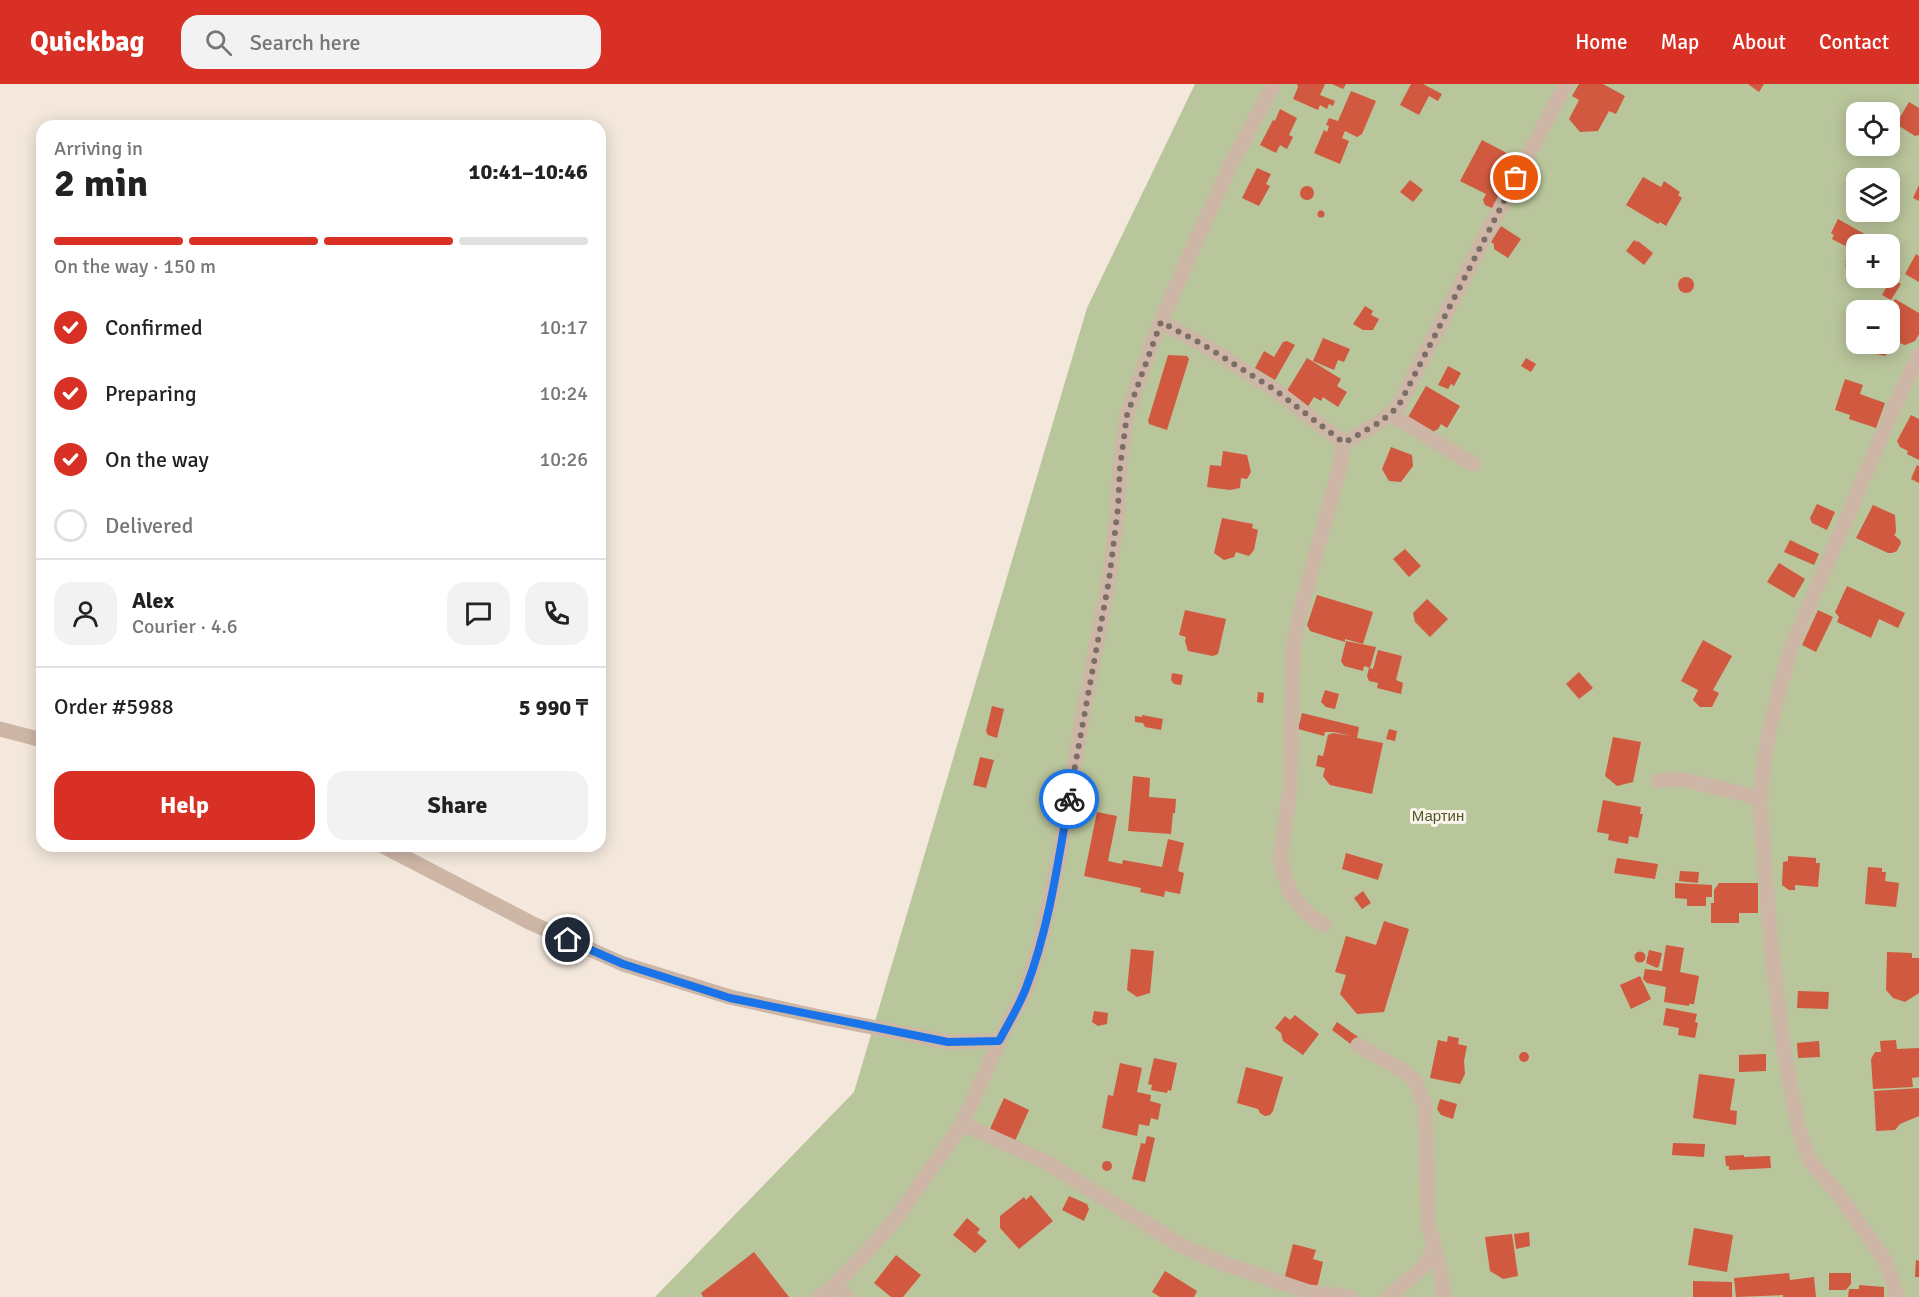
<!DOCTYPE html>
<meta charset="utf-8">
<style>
body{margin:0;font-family:Signika,sans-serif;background:#f2f2f2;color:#222;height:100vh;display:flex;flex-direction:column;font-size:22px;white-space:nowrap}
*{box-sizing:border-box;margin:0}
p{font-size:20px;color:#767676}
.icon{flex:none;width:33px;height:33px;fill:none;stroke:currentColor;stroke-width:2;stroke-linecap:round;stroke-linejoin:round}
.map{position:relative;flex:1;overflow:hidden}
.side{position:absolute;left:36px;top:36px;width:570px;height:732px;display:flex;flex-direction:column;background:#fff;border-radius:18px;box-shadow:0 3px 15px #0003}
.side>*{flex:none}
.buttons{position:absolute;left:1846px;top:18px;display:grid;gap:12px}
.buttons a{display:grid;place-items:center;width:54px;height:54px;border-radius:12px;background:#fff;box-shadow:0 3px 15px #0003;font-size:30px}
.pin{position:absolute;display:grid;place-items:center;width:51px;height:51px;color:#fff;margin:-26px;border:3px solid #fff;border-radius:50%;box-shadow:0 2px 6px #0007}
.courier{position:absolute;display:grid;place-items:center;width:60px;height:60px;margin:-30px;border:4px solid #1a73e8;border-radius:50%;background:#fff;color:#222;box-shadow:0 2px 8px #0007}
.headline em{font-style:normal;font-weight:700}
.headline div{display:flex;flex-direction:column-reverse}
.headline{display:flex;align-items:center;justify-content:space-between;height:102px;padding:0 18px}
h1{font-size:39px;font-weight:700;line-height:45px}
.bar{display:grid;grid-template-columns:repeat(4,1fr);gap:9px 6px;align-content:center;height:72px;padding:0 18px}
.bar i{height:8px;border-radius:4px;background:#e0e0e0}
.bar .selected{background:#d93025}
.bar p{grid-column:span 4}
.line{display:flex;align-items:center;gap:15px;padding:0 18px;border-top:2px solid #e0e0e0}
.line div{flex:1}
.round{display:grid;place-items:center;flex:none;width:63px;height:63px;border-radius:18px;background:#f2f2f2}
ol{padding:0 18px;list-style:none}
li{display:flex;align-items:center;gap:18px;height:66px}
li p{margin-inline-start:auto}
li .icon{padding:6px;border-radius:50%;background:#d93025;color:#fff;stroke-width:4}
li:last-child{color:#767676}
li i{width:33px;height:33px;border:3px solid #e0e0e0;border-radius:50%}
.cta{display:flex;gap:12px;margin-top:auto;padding:12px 18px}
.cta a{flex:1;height:69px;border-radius:18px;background:#d93025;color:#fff;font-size:24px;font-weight:700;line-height:69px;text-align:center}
.cta a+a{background:#f2f2f2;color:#222}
header{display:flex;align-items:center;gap:36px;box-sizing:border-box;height:84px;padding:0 30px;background:#d93025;color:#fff}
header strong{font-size:28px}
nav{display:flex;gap:33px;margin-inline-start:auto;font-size:21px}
.search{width:420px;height:54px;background:#f2f2f2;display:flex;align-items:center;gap:15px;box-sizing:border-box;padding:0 21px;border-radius:18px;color:#767676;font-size:22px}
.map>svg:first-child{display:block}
.green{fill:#b9c59b;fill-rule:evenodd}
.building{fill:#d0593f}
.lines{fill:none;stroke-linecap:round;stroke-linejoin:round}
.street{stroke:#ceb6a7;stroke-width:15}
.done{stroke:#7b6e67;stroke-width:6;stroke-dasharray:0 10.8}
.route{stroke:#1a73e8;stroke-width:8}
.labels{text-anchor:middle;stroke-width:6;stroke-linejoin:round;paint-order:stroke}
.park-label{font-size:15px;fill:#4b5a2a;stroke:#fbf2e9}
</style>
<header>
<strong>Quickbag</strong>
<div class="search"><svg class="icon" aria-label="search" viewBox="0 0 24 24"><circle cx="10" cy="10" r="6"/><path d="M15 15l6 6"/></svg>Search here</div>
<nav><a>Home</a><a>Map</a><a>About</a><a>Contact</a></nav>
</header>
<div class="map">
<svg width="1919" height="1213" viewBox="0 0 1919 1213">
<rect width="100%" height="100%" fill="#f4e8dc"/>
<path class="green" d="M1195,0H1919V1213H655L854,1008L1087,224ZM1857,28H1890V62H1857ZM1857,94H1890V128H1857ZM1857,160H1890V194H1857ZM1857,226H1890V260H1857Z"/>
<g class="building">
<path d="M1297,0H1325L1320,11L1335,17L1333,22L1329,20L1327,25L1320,21L1318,26L1293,15L1298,3Z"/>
<path d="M1332,0H1346L1343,5Z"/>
<path d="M1411,0H1423L1442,10L1438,17L1429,12L1419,31L1400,21Z"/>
<path d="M1579,0H1603L1625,12L1616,30L1609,27L1598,47L1580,48L1569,35L1579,16L1572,12Z"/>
<path d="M1748,0H1764L1759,8Z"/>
<path d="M1351,7L1376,17L1362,50L1357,53L1345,47L1342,54L1349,57L1340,80L1314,69L1324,46L1327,48L1329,42L1326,41L1329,34L1338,37Z"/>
<path d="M1909,18L1919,24V51L1915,52L1896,40Z"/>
<path d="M1280,25L1297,34L1289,51L1293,53L1287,65L1280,61L1276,69L1260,61L1273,36L1275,37Z"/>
<path d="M1482,56L1522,77L1498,122L1492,124L1485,121L1483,116L1486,110L1460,97Z"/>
<path d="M1257,84L1271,90L1266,100L1270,102L1259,122L1242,114Z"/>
<path d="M1643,93L1661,103L1664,97L1680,108L1678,111L1682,114L1666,142L1660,138L1658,140L1626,121Z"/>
<path d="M1410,96L1423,106L1413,118L1400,108Z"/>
<path d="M1919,101V117L1913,114Z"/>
<circle cx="1307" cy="109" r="7"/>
<circle cx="1321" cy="130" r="3.5"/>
<path d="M1838,135L1870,153L1869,156L1877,160H1857V168L1832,155L1834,151L1831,149Z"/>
<path d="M1501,142L1521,155L1508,174L1494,165V160L1491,158Z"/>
<path d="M1634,156L1637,158L1638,157L1653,169L1644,181L1626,167Z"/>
<path d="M1850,168L1857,172V188L1845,182L1847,178H1845Z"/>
<path d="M1916,170L1919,172V198L1905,190Z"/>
<circle cx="1686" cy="201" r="8"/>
<path d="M1891,195L1901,200L1891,216L1882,211Z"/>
<path d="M1895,215L1919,229V250L1915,257L1905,261L1897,258L1885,272L1876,270L1867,260H1890V226H1888Z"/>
<path d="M1365,222L1373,227L1371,231L1379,235L1373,246H1363L1353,240Z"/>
<path d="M1323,254L1350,265L1344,278L1338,276L1334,286L1313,277Z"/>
<path d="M1287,257L1295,261L1275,296L1255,284L1264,267L1274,273L1283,258Z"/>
<path d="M1168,271L1187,272L1189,275L1167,346L1149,340L1148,337Z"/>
<path d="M1307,274L1341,295L1337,302L1347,308L1338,323L1323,313L1321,317L1314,313L1307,324L1285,310Z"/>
<path d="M1526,274L1536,280L1531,288L1521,282Z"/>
<path d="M1448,282L1461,289L1454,302L1451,300L1448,305L1438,301Z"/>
<path d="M1845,295L1863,301L1860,310L1885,319L1876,344L1849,335L1850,331L1835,326Z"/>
<path d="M1426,302L1460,322L1447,344L1441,340L1438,345L1433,348L1408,333Z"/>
<path d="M1911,331L1919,335V376L1907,370L1908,367L1900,363L1897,357Z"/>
<path d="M1391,363L1412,371L1413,382L1401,398L1389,397L1382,385Z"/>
<path d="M1223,367L1247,371L1251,388L1247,395L1241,394L1240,404L1230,406L1207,403L1210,381L1221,382Z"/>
<path d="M1917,381L1919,382V399L1911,395Z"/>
<path d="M1817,420L1835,428L1827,446L1812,439L1810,434Z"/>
<path d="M1873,421L1895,431L1896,448L1894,451L1900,456L1901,459L1897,467L1892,469H1888L1856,454Z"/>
<path d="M1222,434L1253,440L1252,444L1258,446L1254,466L1249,472L1236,468L1234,473L1224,476L1214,469Z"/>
<path d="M1790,456L1819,470L1814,481L1784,468Z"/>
<path d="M1405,465L1421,482L1409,493L1393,475Z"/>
<path d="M1779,479L1805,495L1794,514L1767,498Z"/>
<path d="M1847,502L1905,529L1898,544L1879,535L1871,554L1837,538L1839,533L1835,528Z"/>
<path d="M1317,511L1373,528L1363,560L1345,555V558L1310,547L1307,541Z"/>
<path d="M1427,515L1448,535L1430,553L1415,538L1413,529Z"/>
<path d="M1185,526L1226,535L1218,570L1213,572L1188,567L1185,557L1186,553L1179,551Z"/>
<path d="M1818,526L1833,533L1816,568L1802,561Z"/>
<path d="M1703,556L1732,572L1713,606L1719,609L1712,623H1700L1693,616L1698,606L1681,597Z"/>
<path d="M1346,557L1376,563L1370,584L1364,582L1363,587L1344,582L1341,577Z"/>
<path d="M1378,566L1402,572L1396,596L1403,599L1401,610L1377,604L1378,599L1369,597L1367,592L1369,584L1373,585Z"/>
<path d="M1579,588L1593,604L1579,615L1566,600Z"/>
<path d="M1172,589L1183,591L1181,601L1174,600L1171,596Z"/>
<path d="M1325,606L1339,610L1335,625L1326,623L1321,618Z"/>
<path d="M1258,608L1264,609L1263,619L1257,618Z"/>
<path d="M992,622L1004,625L997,654L988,651L986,647Z"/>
<path d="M1302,629L1359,643L1357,654L1383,659L1372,710L1330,701L1323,692L1325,684L1316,682L1318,671L1323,672L1328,651L1333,649L1352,652L1334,648H1325L1324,652L1298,645Z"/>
<path d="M1142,631L1163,635L1161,646L1145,643L1143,639L1135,638V632L1142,633Z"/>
<path d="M1389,645L1397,647L1395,657L1386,655Z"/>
<path d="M1613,653L1641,658L1633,698L1617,702L1605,692Z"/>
<path d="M980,673L994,676L986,704L973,701Z"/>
<path d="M1133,692L1150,694L1149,713L1176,715L1175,729H1173L1171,750L1128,747Z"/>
<path d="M1603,716L1641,723L1640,730H1643L1638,754L1629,752L1628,760L1608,756L1609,750L1597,748Z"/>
<path d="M1097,728L1117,732L1108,777L1122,780L1123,776L1162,783L1168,755L1184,759L1178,787L1184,789L1180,810L1165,807L1164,813L1140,808L1141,804L1084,792Z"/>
<path d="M1346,769L1383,780L1378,796L1342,785Z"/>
<path d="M1788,772L1816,774V779H1820L1818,803L1795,801V806H1789L1782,801L1783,778L1788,777Z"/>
<path d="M1617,774L1658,780L1655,795L1614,789Z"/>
<path d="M1868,783L1882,784V788H1886L1885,797L1899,799L1896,823L1865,820Z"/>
<path d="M1680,787L1699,788L1698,799L1679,797Z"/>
<path d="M1675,799L1712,801V813H1706V822H1687V815L1675,814Z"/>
<path d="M1719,799H1758V829H1739V839H1711V819H1714V806Z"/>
<path d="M1363,807L1371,819L1362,825L1354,814Z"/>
<path d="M1384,837L1409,845L1384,928L1357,930L1340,910L1346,891L1335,888L1346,852L1376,861Z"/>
<path d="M1666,861L1684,864L1680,888L1699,892L1694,920H1689V922L1664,918L1666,903L1647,899L1643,895L1645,885L1662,887Z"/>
<path d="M1131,865L1154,867L1150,909L1137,913L1127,906Z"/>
<path d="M1649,866L1662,869L1659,882L1657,884L1646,879Z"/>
<circle cx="1640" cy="873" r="5.5"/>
<path d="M1887,868L1912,869V874H1919V909L1905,918L1893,914L1886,906Z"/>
<path d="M1640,892L1651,915L1631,925L1620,901Z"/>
<path d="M1798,907L1829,908L1828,925L1797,924Z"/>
<path d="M1666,924L1697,930L1695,938L1698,939L1695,954L1678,951L1679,944L1663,941Z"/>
<path d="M1094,927L1108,929L1107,940L1098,942L1092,938Z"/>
<path d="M1295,931L1319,950L1303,971L1283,957L1281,949L1275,944L1285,932L1290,936Z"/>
<path d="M1337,938L1358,953L1352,961L1332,946Z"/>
<path d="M1448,952L1459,954L1458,960L1467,962L1464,977L1465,990L1460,1000L1430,994L1438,956L1447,958Z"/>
<path d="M1896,956L1897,965L1919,964V993L1912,994L1913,1003L1873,1005L1871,975L1875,968H1881L1880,957Z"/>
<path d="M1819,957L1820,973L1798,974L1797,959Z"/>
<circle cx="1524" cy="973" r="5"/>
<path d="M1766,970V987L1739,988V971Z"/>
<path d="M1154,974L1177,979L1171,1007L1168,1006L1167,1009L1151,1006L1152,1001L1148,1000Z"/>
<path d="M1120,979L1142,984L1137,1008L1151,1011L1150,1017L1161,1020L1158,1036L1151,1034L1149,1042L1139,1040L1137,1052L1102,1044L1108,1011L1113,1012Z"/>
<path d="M1246,983L1283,993L1273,1027L1270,1031L1265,1032L1260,1029L1258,1025L1237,1019Z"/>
<path d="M1699,990L1735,995L1730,1026L1737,1027L1736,1041L1693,1034Z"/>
<path d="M1919,1004V1032L1900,1040L1895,1046L1876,1047L1874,1007Z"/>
<path d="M1004,1014L1029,1026L1014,1059L989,1047Z"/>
<path d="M1440,1015L1457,1020L1453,1035L1441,1031L1437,1025Z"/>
<path d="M1147,1052L1155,1054L1145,1098L1132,1095L1141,1059L1145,1060Z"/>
<path d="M1673,1059L1705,1060L1704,1073L1672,1071Z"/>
<path d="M1744,1071V1073L1770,1072L1771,1084L1729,1086V1082H1726L1725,1072Z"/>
<circle cx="1107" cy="1082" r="5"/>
<path d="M1031,1111L1053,1137L1019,1165L1000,1144V1132L1024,1113L1026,1116Z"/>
<path d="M1069,1112L1087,1120L1089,1125L1084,1137L1062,1126Z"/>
<path d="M967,1134L980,1145L977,1149L987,1157L975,1169L953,1151Z"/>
<path d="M1694,1144L1733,1151L1727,1188L1688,1181Z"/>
<path d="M1529,1148L1530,1162L1516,1165L1514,1150Z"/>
<path d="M1512,1150L1518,1192L1503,1195L1490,1187L1485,1153Z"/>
<path d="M1293,1160L1316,1166L1313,1175L1323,1178L1318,1200L1313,1204L1284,1196Z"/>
<path d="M754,1168L789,1213H703L701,1209Z"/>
<path d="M896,1171L921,1191L903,1213H891L874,1199Z"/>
<path d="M1916,1176L1919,1177V1193H1915Z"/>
<path d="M1165,1187L1197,1207L1194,1213H1160L1152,1208Z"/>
<path d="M1789,1189L1790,1196L1814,1193L1816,1213H1783V1211L1736,1213L1734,1194Z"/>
<path d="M1829,1189H1851V1200L1846,1206H1829Z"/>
<path d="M1693,1197L1732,1198V1213H1693Z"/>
<path d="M1859,1201L1884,1203V1213H1848L1849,1205H1859Z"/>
</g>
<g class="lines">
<g class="street">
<path d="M1161,238L1202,260L1275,306L1344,359"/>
<path d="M1390,330L1473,380"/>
<path d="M0,645L42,656"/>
<path d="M1658,697L1680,695L1761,714"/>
<path d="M383,762L531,839L623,880L730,913L820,933L949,958L999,957"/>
<path d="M1324,841L1308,830L1290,809L1280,776L1290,705L1293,565L1299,532L1339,386L1344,359L1380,338L1398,323L1476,170L1566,0"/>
<path d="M1358,961L1405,988L1415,997L1425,1021L1428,1140L1440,1183L1443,1213"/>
<path d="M962,1040L1044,1077L1182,1162L1225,1180L1309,1208L1350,1213"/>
<path d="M834,1202L847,1213"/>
<path d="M819,1213L834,1202L867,1168L898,1132L962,1040L999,957L1026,905L1042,852L1059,774L1083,630L1109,496L1118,424L1120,383L1127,331L1155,251L1195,159L1231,80L1274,0"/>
<path d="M1389,1213L1424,1182L1435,1164"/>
<path d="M1897,1213L1886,1178L1839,1111L1810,1077L1799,1047L1784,966L1771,860L1760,721L1764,676L1771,638L1791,564L1894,323L1919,271"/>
</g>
</g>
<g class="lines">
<path class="done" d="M1069,715L1109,496L1118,424L1120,383L1127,331L1161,238L1202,260L1275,306L1344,359L1380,338L1398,323L1516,94"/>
<path class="route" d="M568,856L623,880L730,914L948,958L999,957C1008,940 1019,922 1026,904C1049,844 1058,778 1069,715"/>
</g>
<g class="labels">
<g class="park-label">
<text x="1438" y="737">Мартин</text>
</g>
</g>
</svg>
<div class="buttons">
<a><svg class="icon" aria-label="locate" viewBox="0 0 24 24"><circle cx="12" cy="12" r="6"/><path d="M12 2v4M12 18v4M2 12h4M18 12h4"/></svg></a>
<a><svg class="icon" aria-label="layers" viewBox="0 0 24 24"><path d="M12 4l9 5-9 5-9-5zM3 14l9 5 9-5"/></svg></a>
<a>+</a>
<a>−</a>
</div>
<div class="pin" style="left:1516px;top:94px;background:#ea580c"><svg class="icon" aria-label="bag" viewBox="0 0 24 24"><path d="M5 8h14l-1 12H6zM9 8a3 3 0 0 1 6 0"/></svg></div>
<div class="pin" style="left:568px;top:856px;background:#1f2937"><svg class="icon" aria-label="home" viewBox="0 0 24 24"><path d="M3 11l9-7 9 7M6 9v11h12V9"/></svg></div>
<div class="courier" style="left:1069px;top:715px"><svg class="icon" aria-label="bike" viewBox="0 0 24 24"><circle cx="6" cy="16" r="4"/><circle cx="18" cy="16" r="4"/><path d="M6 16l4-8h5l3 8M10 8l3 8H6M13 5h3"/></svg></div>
<section class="side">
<div class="headline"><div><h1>2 min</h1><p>Arriving in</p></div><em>10:41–10:46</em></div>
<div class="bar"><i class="selected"></i><i class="selected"></i><i class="selected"></i><i></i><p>On the way · 150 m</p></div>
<ol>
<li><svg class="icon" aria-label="check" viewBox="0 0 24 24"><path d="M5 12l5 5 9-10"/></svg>Confirmed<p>10:17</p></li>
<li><svg class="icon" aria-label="check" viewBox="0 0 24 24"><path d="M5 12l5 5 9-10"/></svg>Preparing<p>10:24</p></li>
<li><svg class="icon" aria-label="check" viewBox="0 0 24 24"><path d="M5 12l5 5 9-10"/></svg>On the way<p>10:26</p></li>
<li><i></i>Delivered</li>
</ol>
<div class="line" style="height:108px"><a class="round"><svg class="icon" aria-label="person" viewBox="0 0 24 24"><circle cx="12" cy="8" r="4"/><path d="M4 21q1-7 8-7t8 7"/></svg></a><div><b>Alex</b><p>Courier · 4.6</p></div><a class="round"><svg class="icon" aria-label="chat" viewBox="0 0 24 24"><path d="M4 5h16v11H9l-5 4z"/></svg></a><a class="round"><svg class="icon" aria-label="phone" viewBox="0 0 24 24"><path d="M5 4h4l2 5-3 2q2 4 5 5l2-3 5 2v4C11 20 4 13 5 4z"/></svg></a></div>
<div class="line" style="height:78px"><div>Order #5988</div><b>5 990 ₸</b></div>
<div class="cta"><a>Help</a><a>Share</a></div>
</section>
</div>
